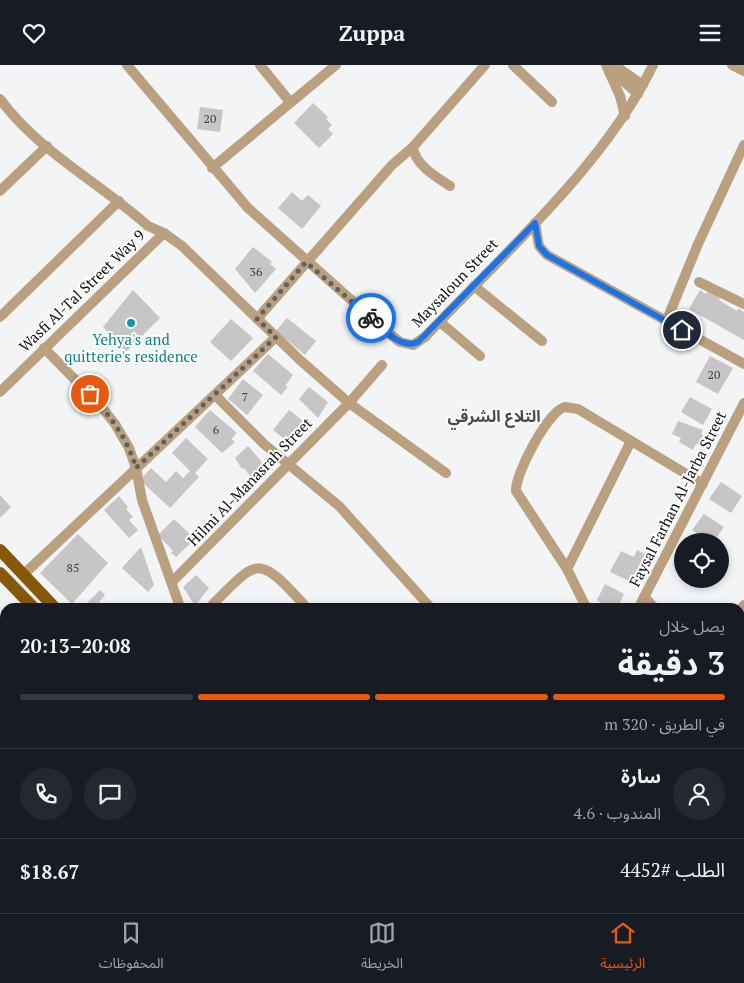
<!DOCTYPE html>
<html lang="ar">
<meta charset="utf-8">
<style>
body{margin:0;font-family:"PT Serif","Noto Sans Arabic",serif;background:#242831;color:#f1f3f6;direction:rtl;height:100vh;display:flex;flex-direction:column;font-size:19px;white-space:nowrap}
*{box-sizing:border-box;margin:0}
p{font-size:16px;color:#9ea1a6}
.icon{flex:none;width:28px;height:28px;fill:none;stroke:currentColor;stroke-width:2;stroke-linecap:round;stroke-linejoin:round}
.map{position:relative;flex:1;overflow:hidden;direction:ltr}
.panel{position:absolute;left:0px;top:538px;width:745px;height:311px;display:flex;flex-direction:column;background:#171b24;border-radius:15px 15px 0 0;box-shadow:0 2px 8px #0003;direction:rtl}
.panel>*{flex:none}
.tools{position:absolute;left:674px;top:468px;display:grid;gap:10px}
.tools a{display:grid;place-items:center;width:55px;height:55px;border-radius:50%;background:#171b24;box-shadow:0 2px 8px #0003;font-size:25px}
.pin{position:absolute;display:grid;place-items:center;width:42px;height:42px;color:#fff;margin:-21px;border:2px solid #fff;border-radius:50%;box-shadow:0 1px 5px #0007}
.courier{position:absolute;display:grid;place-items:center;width:50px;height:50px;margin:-25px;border:4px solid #1a73e8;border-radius:50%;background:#fff;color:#222;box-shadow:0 1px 6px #0007}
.head em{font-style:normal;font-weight:700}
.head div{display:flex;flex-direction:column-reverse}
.head{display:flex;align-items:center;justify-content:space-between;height:85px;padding:0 20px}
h1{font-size:32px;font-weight:700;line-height:38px}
.bar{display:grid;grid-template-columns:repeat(4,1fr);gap:8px 5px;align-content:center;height:60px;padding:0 20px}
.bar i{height:6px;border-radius:4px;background:#363941}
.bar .active{background:#ea580c}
.bar p{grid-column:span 4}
.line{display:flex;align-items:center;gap:12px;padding:0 20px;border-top:1px solid #363941}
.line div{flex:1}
.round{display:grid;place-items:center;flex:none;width:52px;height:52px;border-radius:26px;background:#242831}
header{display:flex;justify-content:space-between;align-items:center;height:65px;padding:0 20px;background:#171b24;font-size:22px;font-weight:700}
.menu{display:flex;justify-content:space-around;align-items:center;height:70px;border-top:1px solid #363941;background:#171b24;font-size:14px;color:#9ea1a6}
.menu a{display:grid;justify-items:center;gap:2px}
.menu .active{color:#ea580c}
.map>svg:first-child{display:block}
.building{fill:#c7c5c5}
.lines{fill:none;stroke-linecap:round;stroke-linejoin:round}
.minor{stroke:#baa07f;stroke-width:10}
.major{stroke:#875808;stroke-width:12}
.done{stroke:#5f6061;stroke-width:5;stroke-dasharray:0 9}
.route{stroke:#1a73e8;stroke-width:6}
.culture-dot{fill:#0f9aa8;stroke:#fff;stroke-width:2}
.labels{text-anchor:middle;stroke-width:4;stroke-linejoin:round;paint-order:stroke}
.number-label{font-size:12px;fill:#3e3d3e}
.street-label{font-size:15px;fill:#101011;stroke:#fff}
.culture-label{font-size:15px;fill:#0d838f;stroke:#fff}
.neighbourhood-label{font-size:16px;font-weight:bold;fill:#494a4b;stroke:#fff}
</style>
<header><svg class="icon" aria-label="menu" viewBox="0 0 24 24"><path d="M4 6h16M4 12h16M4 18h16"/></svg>Zuppa<svg class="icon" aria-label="heart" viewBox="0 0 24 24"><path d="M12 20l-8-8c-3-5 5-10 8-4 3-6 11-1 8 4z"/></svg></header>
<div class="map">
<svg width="744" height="848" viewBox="0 0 744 848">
<rect width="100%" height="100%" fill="#f2f4f5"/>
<g class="building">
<path d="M313,38L328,52L326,54L332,60L328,64L333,69L319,83L294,58Z"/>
<path d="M200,42L223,45L220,67L197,64Z"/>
<path d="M292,127L302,136L308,130L321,141L302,164L278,143Z"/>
<path d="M253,182L272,197L270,199L276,204L255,228L235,204Z"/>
<path d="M133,225L160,253L126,287L103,262Z"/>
<path d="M700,225L706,229L708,226L720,233L719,235L737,246L738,243L744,247V275L689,244Z"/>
<path d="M287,253L316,276L305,290L276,266Z"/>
<path d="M231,254L253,273L231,296L210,277Z"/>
<path d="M268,289L293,310L285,321L288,322L281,330L253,306Z"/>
<path d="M710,291L733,303L718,329L696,317Z"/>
<path d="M243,314L263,330L247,350L228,334Z"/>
<path d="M309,322L328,337L318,353L299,334Z"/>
<path d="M690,332L712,344L703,360L681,347Z"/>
<path d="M210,345L237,368L231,374L235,377L222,388L195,362Z"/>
<path d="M289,345L308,360L292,380L273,365Z"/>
<path d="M678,356L703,365L701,369L703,370L699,380L696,379L693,385L679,377L681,373L672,369Z"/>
<path d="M186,373L208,394L195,408L199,412L170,443L140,415L151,403L166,417L176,406L183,413L190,406L172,388Z"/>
<path d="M248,381L262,397L261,399L263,401L251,412L244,403L242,404L235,393Z"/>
<path d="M721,417L742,431L731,448L709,434Z"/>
<path d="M0,430L11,442L0,453Z"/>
<path d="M119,431L128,442L126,444L133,452L129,455L138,465L129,473L104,445Z"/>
<path d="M704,449L724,462L714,476H708L692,465Z"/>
<path d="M174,454L195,474L176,492L171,488L173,486L158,470Z"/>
<path d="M78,469L108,498L72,539L40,508Z"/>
<path d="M141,482L154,520L148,527L122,503Z"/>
<path d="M637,485L645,489L631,517L610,507L621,486L634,492Z"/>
<path d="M196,510L209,523L195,541L183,522Z"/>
<path d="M605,519L624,529L618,542H599L601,538L597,535Z"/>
<path d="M100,525L105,530L99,537L105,542H83Z"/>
<path d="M5,560V605L0,600V565Z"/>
<path d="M5,629V668L4,669L0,665V633Z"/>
<path d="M4,844H38L37,848H8Z"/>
<path d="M167,844H193L189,848H170Z"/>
<path d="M477,844H507L509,848H480Z"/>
</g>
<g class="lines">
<g class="minor">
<path d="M127,0L248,143L386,266L400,277L413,280L425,272C502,190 604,101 653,0"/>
<path d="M260,0L290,37"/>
<path d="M513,0L552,37"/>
<path d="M606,0L620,31L625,51"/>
<path d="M614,0L643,20"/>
<path d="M732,0L744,6"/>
<path d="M613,7L638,29"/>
<path d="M0,34C38,86 100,118 148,161L164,168L182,181L300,295L349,338L446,408"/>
<path d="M212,103L336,0"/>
<path d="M450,121C436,112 415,100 413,82L485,0"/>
<path d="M0,126L47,81"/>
<path d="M535,158L539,181L547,190L744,299"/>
<path d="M699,217L744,239"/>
<path d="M474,221L542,276"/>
<path d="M0,252L119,136"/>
<path d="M257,254L392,100L413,82"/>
<path d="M440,257L480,291"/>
<path d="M666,257L698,179L744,80"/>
<path d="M44,283L100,340L115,359L129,383L136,403L142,435L180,542"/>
<path d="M0,327L164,168"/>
<path d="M215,330L264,379L339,441L430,542"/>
<path d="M567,504L631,376"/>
<path d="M23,510L276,272"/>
<path d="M172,517L349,338L382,300"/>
<path d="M644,532L654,542"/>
<path d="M210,542C259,493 257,488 306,542"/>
<path d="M586,542L567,504L516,426C515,409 548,346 565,342L578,344L703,419"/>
<path d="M639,542L744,338"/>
<path d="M740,546L744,540"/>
<path d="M740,640L744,645"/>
<path d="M0,687L5,692"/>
<path d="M740,796L744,793"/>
<path d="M740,838L744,845"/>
<path d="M151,844L155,848"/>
<path d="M436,844L440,848"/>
<path d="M677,844L679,848"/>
<path d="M0,845L2,848"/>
<path d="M224,848L229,844"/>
<path d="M458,848L464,844"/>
<path d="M640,848L646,844"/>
</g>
<g class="major">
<path d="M0,485L54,542"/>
<path d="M0,508L33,542"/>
<path d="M292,844L295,848"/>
<path d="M313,844L315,848"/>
</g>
</g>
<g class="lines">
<path class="done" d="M90,329C110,351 128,374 136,403L276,272L257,254L306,197L371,253"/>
<path class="route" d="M371,253C383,264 401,285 418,277L535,158L539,181L547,190L682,265"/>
</g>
<circle class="culture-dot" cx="131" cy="258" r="5"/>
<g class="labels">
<g class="number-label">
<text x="210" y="58">20</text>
<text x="256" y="211">36</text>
<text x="714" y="314">20</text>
<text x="245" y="336">7</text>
<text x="216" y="369">6</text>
<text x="73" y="507">85</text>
</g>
<g class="street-label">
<text transform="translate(455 218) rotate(-46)" y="5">Maysaloun Street</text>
<text transform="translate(82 226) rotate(-44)" y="5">Wasfi Al-Tal Street Way 9</text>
<text transform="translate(250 417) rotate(-46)" y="5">Hilmi Al-Manasrah Street</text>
<text transform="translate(678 434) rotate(-63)" y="5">Faysal Farhan Al-Jarba Street</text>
</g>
<g class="culture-label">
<text x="131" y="280">Yehya's and<tspan x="131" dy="17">quitterie's residence</tspan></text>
</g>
<g class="neighbourhood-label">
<text x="494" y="357">التلاع الشرقي</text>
</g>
</g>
</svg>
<div class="tools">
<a><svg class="icon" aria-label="locate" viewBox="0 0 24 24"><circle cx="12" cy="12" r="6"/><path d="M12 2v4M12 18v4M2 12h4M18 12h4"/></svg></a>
</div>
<div class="pin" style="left:90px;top:329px;background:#ea580c"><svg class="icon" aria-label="bag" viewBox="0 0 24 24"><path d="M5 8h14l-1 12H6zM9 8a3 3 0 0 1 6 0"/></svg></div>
<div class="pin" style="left:682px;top:265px;background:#1f2937"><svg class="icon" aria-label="home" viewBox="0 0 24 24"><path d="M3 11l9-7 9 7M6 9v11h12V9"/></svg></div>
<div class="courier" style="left:371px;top:253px"><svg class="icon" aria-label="bike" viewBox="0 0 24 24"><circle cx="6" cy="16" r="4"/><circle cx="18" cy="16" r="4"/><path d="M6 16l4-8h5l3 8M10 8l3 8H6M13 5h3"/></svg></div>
<section class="panel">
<div class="head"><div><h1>3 دقيقة</h1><p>يصل خلال</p></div><em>20:08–20:13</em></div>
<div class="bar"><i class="active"></i><i class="active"></i><i class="active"></i><i></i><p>في الطريق · 320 m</p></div>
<div class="line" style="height:90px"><a class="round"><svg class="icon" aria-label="person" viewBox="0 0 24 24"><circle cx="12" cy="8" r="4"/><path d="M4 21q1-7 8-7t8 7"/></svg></a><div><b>سارة</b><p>المندوب · 4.6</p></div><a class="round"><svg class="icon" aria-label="chat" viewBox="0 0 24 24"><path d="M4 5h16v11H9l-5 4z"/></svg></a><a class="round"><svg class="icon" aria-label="phone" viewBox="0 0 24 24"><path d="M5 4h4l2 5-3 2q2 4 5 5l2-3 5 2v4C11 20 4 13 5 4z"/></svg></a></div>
<div class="line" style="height:65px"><div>الطلب #4452</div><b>$18.67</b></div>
</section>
</div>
<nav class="menu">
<a class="active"><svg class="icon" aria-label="home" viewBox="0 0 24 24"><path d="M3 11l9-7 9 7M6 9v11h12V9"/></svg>الرئيسية</a>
<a><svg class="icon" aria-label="map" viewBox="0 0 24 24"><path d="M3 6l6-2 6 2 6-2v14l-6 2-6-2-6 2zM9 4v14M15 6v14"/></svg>الخريطة</a>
<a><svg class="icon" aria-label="saved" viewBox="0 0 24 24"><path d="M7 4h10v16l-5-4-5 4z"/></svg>المحفوظات</a>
</nav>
